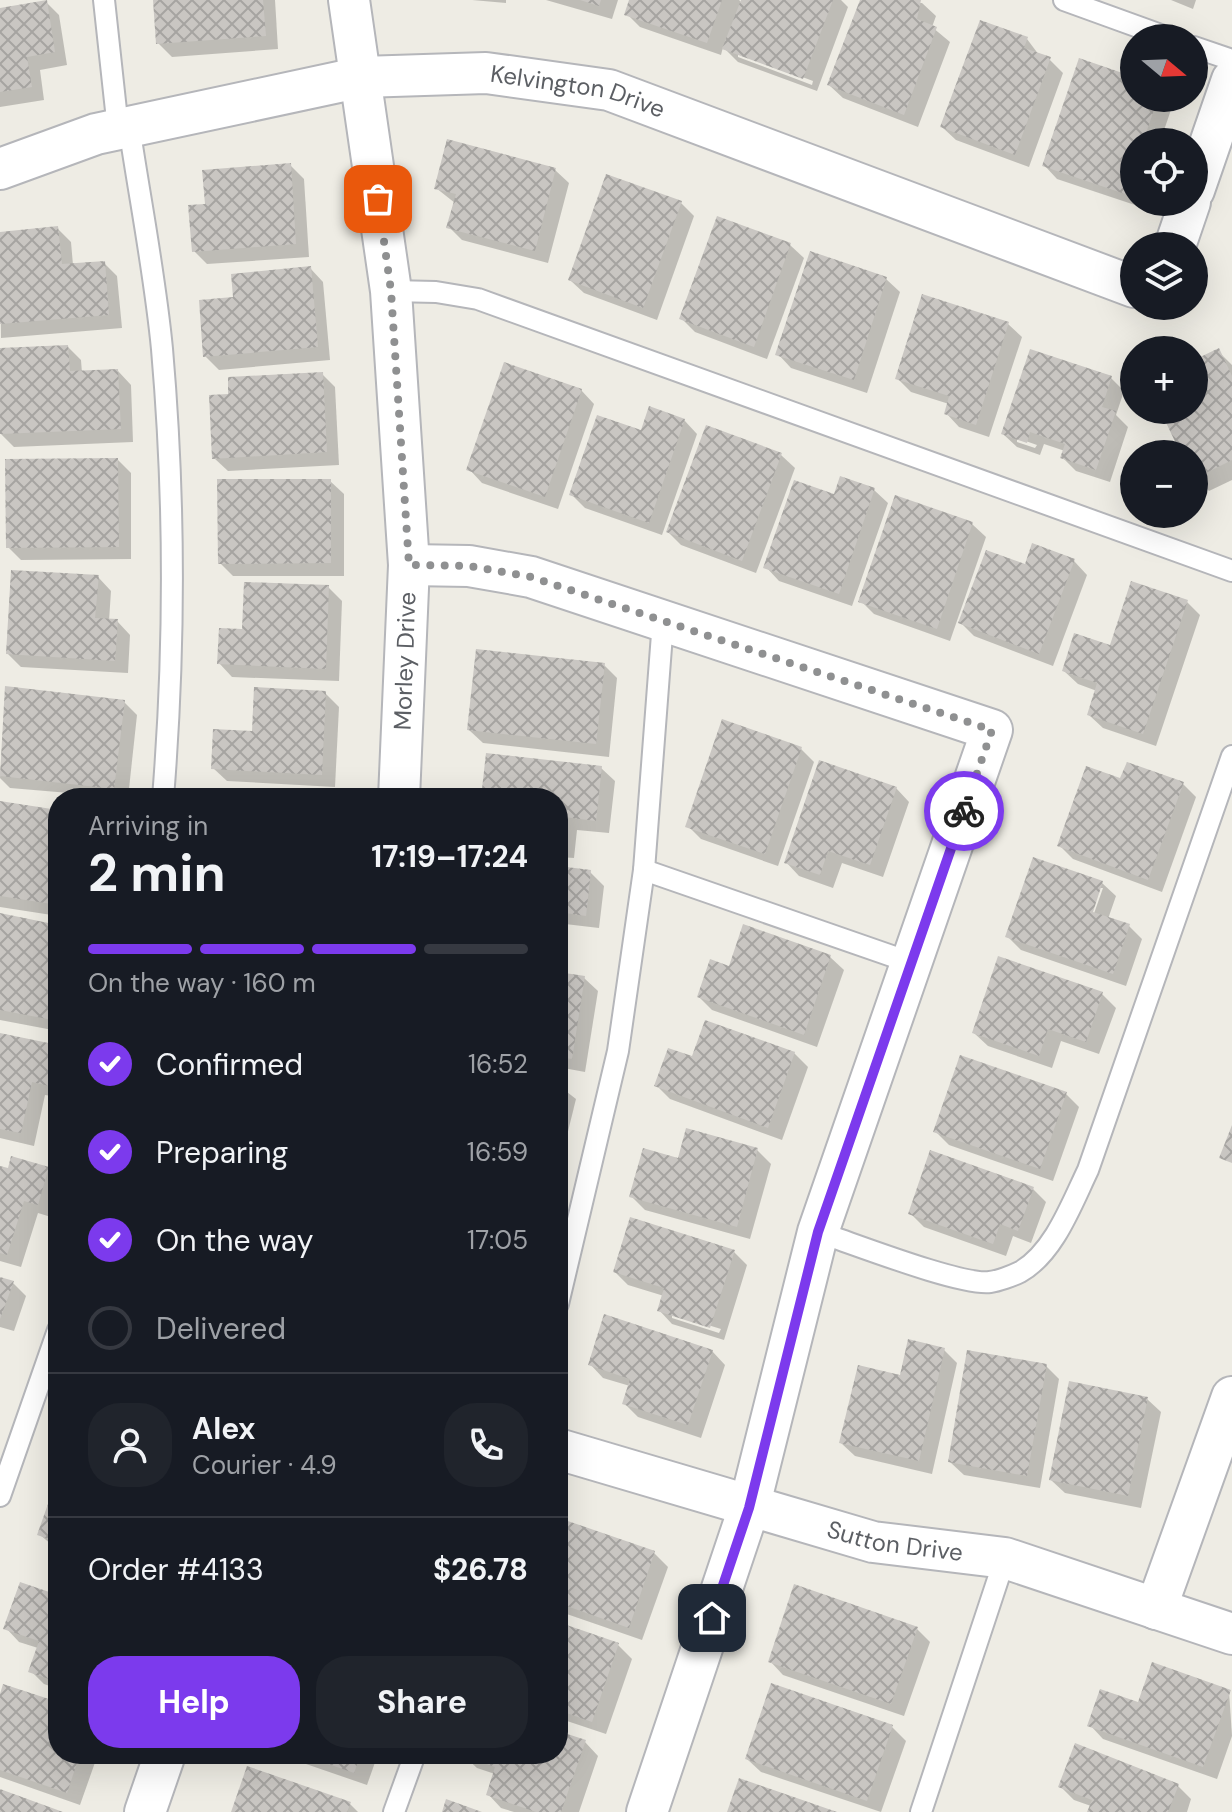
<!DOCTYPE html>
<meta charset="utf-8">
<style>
body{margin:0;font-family:"DM Sans",sans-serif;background:#20242c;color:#f1f3f6;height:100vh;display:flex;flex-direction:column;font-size:30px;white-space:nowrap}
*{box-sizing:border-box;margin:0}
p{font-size:26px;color:#9ea1a6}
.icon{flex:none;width:44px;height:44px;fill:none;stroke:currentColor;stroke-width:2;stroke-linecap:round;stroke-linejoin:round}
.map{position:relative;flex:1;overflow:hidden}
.details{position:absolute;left:48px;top:788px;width:520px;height:976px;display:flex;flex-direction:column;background:#171b24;border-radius:32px;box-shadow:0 8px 32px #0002}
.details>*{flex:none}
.needle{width:52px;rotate:109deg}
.tools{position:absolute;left:1120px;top:24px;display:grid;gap:16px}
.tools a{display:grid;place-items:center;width:88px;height:88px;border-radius:50%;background:#171b24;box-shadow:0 8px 32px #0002;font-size:40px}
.pin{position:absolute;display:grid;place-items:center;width:68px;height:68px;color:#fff;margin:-34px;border-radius:16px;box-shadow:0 4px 12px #0006}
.courier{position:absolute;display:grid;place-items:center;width:80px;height:80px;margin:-40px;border:6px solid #7c3aed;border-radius:50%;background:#fff;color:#222;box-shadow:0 2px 10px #0007}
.headline em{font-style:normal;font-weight:700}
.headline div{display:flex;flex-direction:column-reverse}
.headline{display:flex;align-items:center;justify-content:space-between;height:136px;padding:0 40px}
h1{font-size:52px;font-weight:700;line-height:60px}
.bar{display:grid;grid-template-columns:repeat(4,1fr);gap:12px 8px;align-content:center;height:96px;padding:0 40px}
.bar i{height:10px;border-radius:6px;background:#363941}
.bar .on{background:#7c3aed}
.bar p{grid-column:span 4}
.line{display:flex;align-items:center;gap:20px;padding:0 40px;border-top:2px solid #363941}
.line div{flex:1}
.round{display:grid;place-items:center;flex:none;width:84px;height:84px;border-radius:32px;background:#20242c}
ol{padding:0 40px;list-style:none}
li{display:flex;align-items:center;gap:24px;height:88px}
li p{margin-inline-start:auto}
li .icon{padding:8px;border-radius:50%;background:#7c3aed;color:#fff;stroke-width:4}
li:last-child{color:#9ea1a6}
li i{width:44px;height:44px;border:4px solid #363941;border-radius:50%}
.cta{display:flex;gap:16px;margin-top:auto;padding:16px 40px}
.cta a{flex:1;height:92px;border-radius:32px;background:#7c3aed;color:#fff;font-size:32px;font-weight:700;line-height:92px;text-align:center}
.cta a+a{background:#20242c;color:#f1f3f6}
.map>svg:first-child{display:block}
.shadow{fill:#0003;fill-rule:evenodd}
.building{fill:url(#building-cross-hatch)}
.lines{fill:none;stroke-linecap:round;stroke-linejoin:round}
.service-casing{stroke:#b5b6ba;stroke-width:24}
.minor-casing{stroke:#b5b6ba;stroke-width:44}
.service{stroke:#fff;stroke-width:20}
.minor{stroke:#fff;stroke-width:40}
.done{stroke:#8f9091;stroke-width:8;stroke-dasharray:0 14.4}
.route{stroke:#7c3aed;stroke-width:10}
.labels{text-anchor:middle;stroke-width:8;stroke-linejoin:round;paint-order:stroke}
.street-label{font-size:24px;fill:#5c5f64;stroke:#fff}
</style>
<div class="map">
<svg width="1232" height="1812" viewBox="0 0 1232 1812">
<defs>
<pattern id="building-cross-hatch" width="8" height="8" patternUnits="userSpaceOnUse" patternTransform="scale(2)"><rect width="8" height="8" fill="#c9c6c2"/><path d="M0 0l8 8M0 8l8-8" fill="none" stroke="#a6a4a1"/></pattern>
</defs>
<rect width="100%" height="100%" fill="#eeece4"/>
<g class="shadow">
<path d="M155,0H275L278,49L172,57L158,43Z"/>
<path d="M472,0H506V3Z"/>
<path d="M546,0H618L612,19Z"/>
<path d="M631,0H739L742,3L743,0H841L848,7L817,91L738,62L723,47L721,55L640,27L627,14ZM738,53L813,81L812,85L738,57Z"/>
<path d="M862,0L922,3L936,16L932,27L950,42L918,127L843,98L829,85Z"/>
<path d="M1171,0H1196L1193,9Z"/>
<path d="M46,2L59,15L67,65L40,70L44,100L0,107V10Z"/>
<path d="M1027,39L1039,55L1049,59L1063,73L1029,167L956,140L942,127Z"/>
<path d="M1134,79V98H1171L1174,101L1160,142H1134V202H1140L1138,206L1057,179L1044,165Z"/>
<path d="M290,165L304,179L309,257L207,264L194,251L207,205Z"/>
<path d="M555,170L569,183L548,263L462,240L449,227L455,203L436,188Z"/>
<path d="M681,203L694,216L657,320L584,293L570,280Z"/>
<path d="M57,228L71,242L73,265L104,263L117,276L122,328L1,338L0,234Z"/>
<path d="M790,245L804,258L767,359L695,332L682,319Z"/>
<path d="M310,268L323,282L330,360L219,370L205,356L235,299Z"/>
<path d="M886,279L900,292L867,393L791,368L778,354Z"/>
<path d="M1008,324L1022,337L989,437L959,427L946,413L949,404L911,392L897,378Z"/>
<path d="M68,347L81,360L82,373L118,371L131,385L133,442L14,447L0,433V350Z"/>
<path d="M1218,351L1232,365V480L1209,491L1194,475V454H1184L1163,410H1194V363Z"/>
<path d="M322,374L335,387L339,465L228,471L214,458L230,396Z"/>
<path d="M1111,378L1124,391L1116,415L1128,427L1110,482L1076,471L1063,458L1065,451L1044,444L1040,455L1017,447L1003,434ZM1017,438L1037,445L1035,448L1017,442Z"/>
<path d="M581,390L594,404L558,509L482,483L469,469Z"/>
<path d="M684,420L697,434L662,535L585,508L572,495L643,432Z"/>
<path d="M781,455L795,468L756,573L681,545L668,532Z"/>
<path d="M118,460L131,473V559L21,560L8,547Z"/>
<path d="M841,479L874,490L888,503L852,606L779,581L766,567L835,496Z"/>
<path d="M330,481L344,494V576H233L220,563Z"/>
<path d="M972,524L986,537L950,641L874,614L861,601Z"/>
<path d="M1074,561L1087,575L1053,666L974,636L961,623L1026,566Z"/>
<path d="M98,577L111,591L109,621H117L130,635L128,673L21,667L8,654Z"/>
<path d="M328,587L342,601L339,681L232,677L219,663L244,631Z"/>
<path d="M1187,602L1200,615L1156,746L1103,728L1089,715L1097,691L1078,684L1064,671L1112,648Z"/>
<path d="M604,665L617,678L609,757L483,743L469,730Z"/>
<path d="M7,688L124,702L137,715L128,798L10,788L0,778Z"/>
<path d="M325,693L339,707L335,787L227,781L213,768L254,734Z"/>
<path d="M801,749L814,762L778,866L701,839L688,826Z"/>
<path d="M601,768L615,781L609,833L577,830L574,858L558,857V798H483Z"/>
<path d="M1122,781L1183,784L1196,797L1162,892L1073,859L1059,845Z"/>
<path d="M896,788L909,802L883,877L842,863L833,888L799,876L786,862Z"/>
<path d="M0,803L58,812V916L0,907Z"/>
<path d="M558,868L590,872L604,886L599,928L565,924L561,959Z"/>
<path d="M1102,883L1116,896L1108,919L1129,926L1142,939L1126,986L1021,950L1007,936ZM1099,888H1103L1091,922L1088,920Z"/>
<path d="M0,915L58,927V1031L0,1020Z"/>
<path d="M830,957L844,970L817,1047L712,1010L699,997Z"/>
<path d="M558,974L584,978L598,991L585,1072L558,1067Z"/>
<path d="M1102,994L1116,1008L1099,1054L1061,1041L1052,1068L988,1046L974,1033Z"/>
<path d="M0,1035L58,1047V1097L45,1095L34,1146L0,1138Z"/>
<path d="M794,1053L808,1067L782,1140L670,1099L657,1086L693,1059Z"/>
<path d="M558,1085L576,1099L558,1172Z"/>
<path d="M1066,1094L1079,1107L1053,1181L949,1145L936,1132Z"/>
<path d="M757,1150L771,1164L750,1239L645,1210L631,1196L680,1161Z"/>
<path d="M0,1168L48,1169L58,1179L51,1217L38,1213L21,1267L0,1261Z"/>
<path d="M1033,1189L1046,1202L1031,1243L1013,1236L1006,1256L924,1227L910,1213Z"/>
<path d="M734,1252L747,1265L724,1340L672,1324L659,1310L664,1296L628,1285L615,1272ZM672,1314L721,1329L719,1333L672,1318Z"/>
<path d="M0,1279L13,1283L26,1296L14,1331L0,1327Z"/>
<path d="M944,1350L957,1363L932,1474L855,1456L841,1443L901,1377Z"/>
<path d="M712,1351L725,1365L701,1438L638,1417L624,1403L630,1386L603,1378L590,1364Z"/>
<path d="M1046,1366L1059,1379L1040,1488L964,1475L950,1462Z"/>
<path d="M1147,1399L1161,1412L1141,1508L1065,1493L1051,1480Z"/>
<path d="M58,1491V1550L39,1534Z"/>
<path d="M558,1538L654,1553L668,1567L642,1640L558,1611Z"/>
<path d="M58,1598V1689L44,1684L31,1671L38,1648L19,1642L6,1628Z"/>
<path d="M558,1624L618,1645L632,1659L606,1734L558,1718Z"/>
<path d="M917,1629L930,1642L904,1716L783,1675L770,1661Z"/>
<path d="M772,1686L892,1727L906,1741L881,1812L761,1772L747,1759Z"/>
<path d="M1229,1691L1232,1736L1217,1779L1103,1739L1090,1725Z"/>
<path d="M0,1700L58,1704V1754H98L80,1805L0,1777Z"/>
<path d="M558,1733L585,1742L598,1756L579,1812H514L501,1808L488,1794L495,1774L477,1768L463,1755L558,1754Z"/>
<path d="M277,1754H378L367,1785Z"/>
<path d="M1060,1786H1178L1191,1799L1187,1812H1089L1091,1806L1074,1800Z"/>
<path d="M350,1804L358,1812H233Z"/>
</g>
<g class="building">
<path d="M47,0L55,52L27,57L32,87L0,92V8Z"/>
<path d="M153,0H263L266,36L156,44Z"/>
<path d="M580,0H601L599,6Z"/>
<path d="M629,0H722L707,43L624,15Z"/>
<path d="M741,0H833L803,79L722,49Z"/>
<path d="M860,0H921L917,19L937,27L904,115L827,85Z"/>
<path d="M980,20L1028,37L1024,48L1051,57L1015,155L940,127Z"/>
<path d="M1079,58L1134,77V98H1158L1143,142H1134V168L1125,194L1042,166Z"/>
<path d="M447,139L556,168L535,251L446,228L456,194L434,189Z"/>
<path d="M291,163L296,244L192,252L188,205L205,204L202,170Z"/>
<path d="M606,174L682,201L643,308L568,280Z"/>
<path d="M717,216L791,243L754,347L679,319Z"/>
<path d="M58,226L62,264L105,261L109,315L0,324V232Z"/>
<path d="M810,251L887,277L854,380L775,355Z"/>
<path d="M311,266L318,347L203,357L199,300L233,297L231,274Z"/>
<path d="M922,294L1009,322L976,425L944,414L949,396L895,379Z"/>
<path d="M68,345L70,371L118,369L121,429L0,434V348Z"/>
<path d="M1219,348L1232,376V460L1194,479V454H1181L1160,410H1194V360Z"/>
<path d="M1030,349L1112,376L1102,407L1116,411L1096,470L1060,458L1065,444L1030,432L1027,443L1001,434Z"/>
<path d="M504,362L582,389L545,497L466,470Z"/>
<path d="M323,372L327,452L212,459L209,395L228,394V377Z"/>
<path d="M649,406L685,419L649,523L569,495L597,415L641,430Z"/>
<path d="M706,425L782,453L742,561L666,532Z"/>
<path d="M118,458L119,547L6,548L5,459Z"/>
<path d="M840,476L875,488L839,594L763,568L794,480L834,494Z"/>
<path d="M217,479H331V563L218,564Z"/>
<path d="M895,495L973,522L937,629L858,602Z"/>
<path d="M1032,543L1075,559L1039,654L958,623L986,550L1025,564Z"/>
<path d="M11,570L99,575L95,618L118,619L115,661L6,654Z"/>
<path d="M1131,581L1188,600L1143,734L1087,715L1097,683L1062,671L1074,633L1110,645Z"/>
<path d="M244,582L329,585L326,669L217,664L219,628L242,629Z"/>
<path d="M476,649L605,663L596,744L467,730Z"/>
<path d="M5,686L125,700L114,789L0,776Z"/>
<path d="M254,687L326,691L322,775L211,769L213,729L252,731Z"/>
<path d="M722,719L802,747L765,854L685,827Z"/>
<path d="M486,753L602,766L596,821L564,817L558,846V798H481Z"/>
<path d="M819,760L897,787L870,865L828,851L820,875L784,863Z"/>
<path d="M1127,762L1184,782L1148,880L1057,846L1086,766L1120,778Z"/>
<path d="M258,791L301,796L300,798H257Z"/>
<path d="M0,801L58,810V905L0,896Z"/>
<path d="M1033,857L1103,881L1093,912L1130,924L1113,974L1005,937Z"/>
<path d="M558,866L591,870L586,916L558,912Z"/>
<path d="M0,913L58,925V1021L0,1010Z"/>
<path d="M743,924L831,955L804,1035L697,997L710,959L729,966Z"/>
<path d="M998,956L1103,992L1086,1042L1048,1029L1039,1056L972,1033Z"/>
<path d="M558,972L585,976L572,1059L558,1057Z"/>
<path d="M705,1020L795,1052L768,1128L654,1086L668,1048L692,1056Z"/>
<path d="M0,1033L58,1045V1088L32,1082L21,1133L0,1129Z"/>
<path d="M960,1055L1067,1092L1040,1169L933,1132Z"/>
<path d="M1232,1125V1163L1219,1158Z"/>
<path d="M686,1128L758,1148L737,1227L629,1197L643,1148L678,1158Z"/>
<path d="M930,1150L1034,1187L1018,1231L1000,1224L993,1244L908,1214Z"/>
<path d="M11,1156L49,1167L38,1205L24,1201L7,1255L0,1253V1166L8,1168Z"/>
<path d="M630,1217L735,1250L710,1328L657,1311L664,1288L613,1272Z"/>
<path d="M0,1277L14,1281L0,1319Z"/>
<path d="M604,1314L713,1350L688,1425L622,1404L630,1379L588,1365Z"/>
<path d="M908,1339L945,1348L919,1461L839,1443L858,1365L900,1375Z"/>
<path d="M967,1350L1047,1364L1027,1476L948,1462Z"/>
<path d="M1069,1381L1148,1397L1128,1496L1049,1480Z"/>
<path d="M54,1487L58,1488V1542L37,1535Z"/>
<path d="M562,1519L655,1551L629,1628L558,1603V1532Z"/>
<path d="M20,1582L58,1595V1682L28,1672L39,1641L3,1629Z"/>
<path d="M794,1584L918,1627L891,1704L768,1662Z"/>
<path d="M558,1622L619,1643L592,1722L558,1710Z"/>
<path d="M1152,1662L1231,1690L1203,1767L1087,1726L1100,1689L1138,1702Z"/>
<path d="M771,1683L893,1725L867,1801L745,1759Z"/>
<path d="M3,1684L58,1702V1754H80L67,1793L0,1770V1694Z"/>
<path d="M558,1731L586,1740L561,1812H536L486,1795L495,1767L459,1754H558Z"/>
<path d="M1075,1743L1179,1784L1168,1812H1087L1092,1800L1058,1787Z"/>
<path d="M300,1754H361L354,1773Z"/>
<path d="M247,1766L351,1802L347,1812H231Z"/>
<path d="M739,1778L837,1812H727Z"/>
<path d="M0,1789L63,1812H0Z"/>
<path d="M446,1799L482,1812H442Z"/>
</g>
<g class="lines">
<g class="service-casing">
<g id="service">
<path d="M104,0L118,129"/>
<path d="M1064,0L1169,38"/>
<path d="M1194,47L1232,60"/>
<path d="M129,126C140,200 155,275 162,349C175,498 175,649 163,798"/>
<path d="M391,291L436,292L478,299L1232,571"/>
<path d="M644,870L912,963"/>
<path d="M818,1232C852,1243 961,1286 990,1282C998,1281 1012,1276 1020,1272C1054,1253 1072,1203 1088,1170L1232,756"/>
<path d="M558,1304L618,1051L644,870L663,621"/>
<path d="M0,1496L58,1330"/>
<path d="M394,1812L415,1754"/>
<path d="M921,1812L1005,1558"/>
</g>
</g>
<g class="minor-casing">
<g id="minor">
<path d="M349,0L391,291L409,565L399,798"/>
<path id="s1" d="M0,169L96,134L362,77L486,73L609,90L1134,287"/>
<path d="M1194,190L1232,80"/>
<path d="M1175,246L1190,202"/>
<path d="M409,565L469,566L531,577L992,730L818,1232L749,1508L647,1812"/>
<path id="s2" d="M558,1449L873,1542L1005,1558L1232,1634"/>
<path d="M1156,1609L1232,1397"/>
<path d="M145,1812L165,1754"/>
</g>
</g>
<use href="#service" class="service"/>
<use href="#minor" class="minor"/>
</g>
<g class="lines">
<path class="done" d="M378,199L391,291L409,565L469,566L531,577L992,730L964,811"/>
<path class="route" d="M712,1618L749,1508L818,1232L964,811"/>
</g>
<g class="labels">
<g class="street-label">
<text dy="8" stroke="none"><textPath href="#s1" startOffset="592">Kelvington Drive</textPath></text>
<text transform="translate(405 661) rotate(-88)" y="8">Morley Drive</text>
<text dy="8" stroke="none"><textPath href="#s2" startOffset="350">Sutton Drive</textPath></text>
</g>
</g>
</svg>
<div class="tools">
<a><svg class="needle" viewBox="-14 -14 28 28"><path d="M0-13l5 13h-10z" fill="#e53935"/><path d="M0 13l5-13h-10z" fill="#9ea1a6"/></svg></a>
<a><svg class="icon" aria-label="locate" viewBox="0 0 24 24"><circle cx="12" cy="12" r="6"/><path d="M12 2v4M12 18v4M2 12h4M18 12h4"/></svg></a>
<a><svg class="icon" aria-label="layers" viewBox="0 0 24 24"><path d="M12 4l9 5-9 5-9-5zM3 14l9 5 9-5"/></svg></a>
<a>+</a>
<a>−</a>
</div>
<div class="pin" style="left:378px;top:199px;background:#ea580c"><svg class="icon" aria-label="bag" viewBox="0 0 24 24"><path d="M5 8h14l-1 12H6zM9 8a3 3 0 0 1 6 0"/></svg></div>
<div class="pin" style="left:712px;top:1618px;background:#1f2937"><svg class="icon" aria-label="home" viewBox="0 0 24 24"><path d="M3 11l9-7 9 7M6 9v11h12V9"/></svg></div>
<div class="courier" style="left:964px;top:811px"><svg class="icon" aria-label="bike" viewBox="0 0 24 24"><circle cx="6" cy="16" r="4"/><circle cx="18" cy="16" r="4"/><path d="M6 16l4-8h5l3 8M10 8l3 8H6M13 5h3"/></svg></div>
<section class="details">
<div class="headline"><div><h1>2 min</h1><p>Arriving in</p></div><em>17:19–17:24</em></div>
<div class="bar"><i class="on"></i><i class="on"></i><i class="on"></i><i></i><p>On the way · 160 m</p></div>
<ol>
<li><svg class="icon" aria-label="check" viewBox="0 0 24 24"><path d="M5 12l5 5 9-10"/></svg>Confirmed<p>16:52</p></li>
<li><svg class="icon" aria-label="check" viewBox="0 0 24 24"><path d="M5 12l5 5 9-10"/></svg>Preparing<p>16:59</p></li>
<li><svg class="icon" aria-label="check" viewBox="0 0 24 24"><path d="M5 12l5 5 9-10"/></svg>On the way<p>17:05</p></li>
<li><i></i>Delivered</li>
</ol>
<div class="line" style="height:144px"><a class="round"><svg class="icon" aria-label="person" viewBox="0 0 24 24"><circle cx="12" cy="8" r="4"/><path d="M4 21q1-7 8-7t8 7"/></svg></a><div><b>Alex</b><p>Courier · 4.9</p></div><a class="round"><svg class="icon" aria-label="phone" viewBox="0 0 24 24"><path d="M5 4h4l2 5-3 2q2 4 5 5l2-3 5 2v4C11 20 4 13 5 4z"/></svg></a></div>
<div class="line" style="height:104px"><div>Order #4133</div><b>$26.78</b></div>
<div class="cta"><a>Help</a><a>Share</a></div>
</section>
</div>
